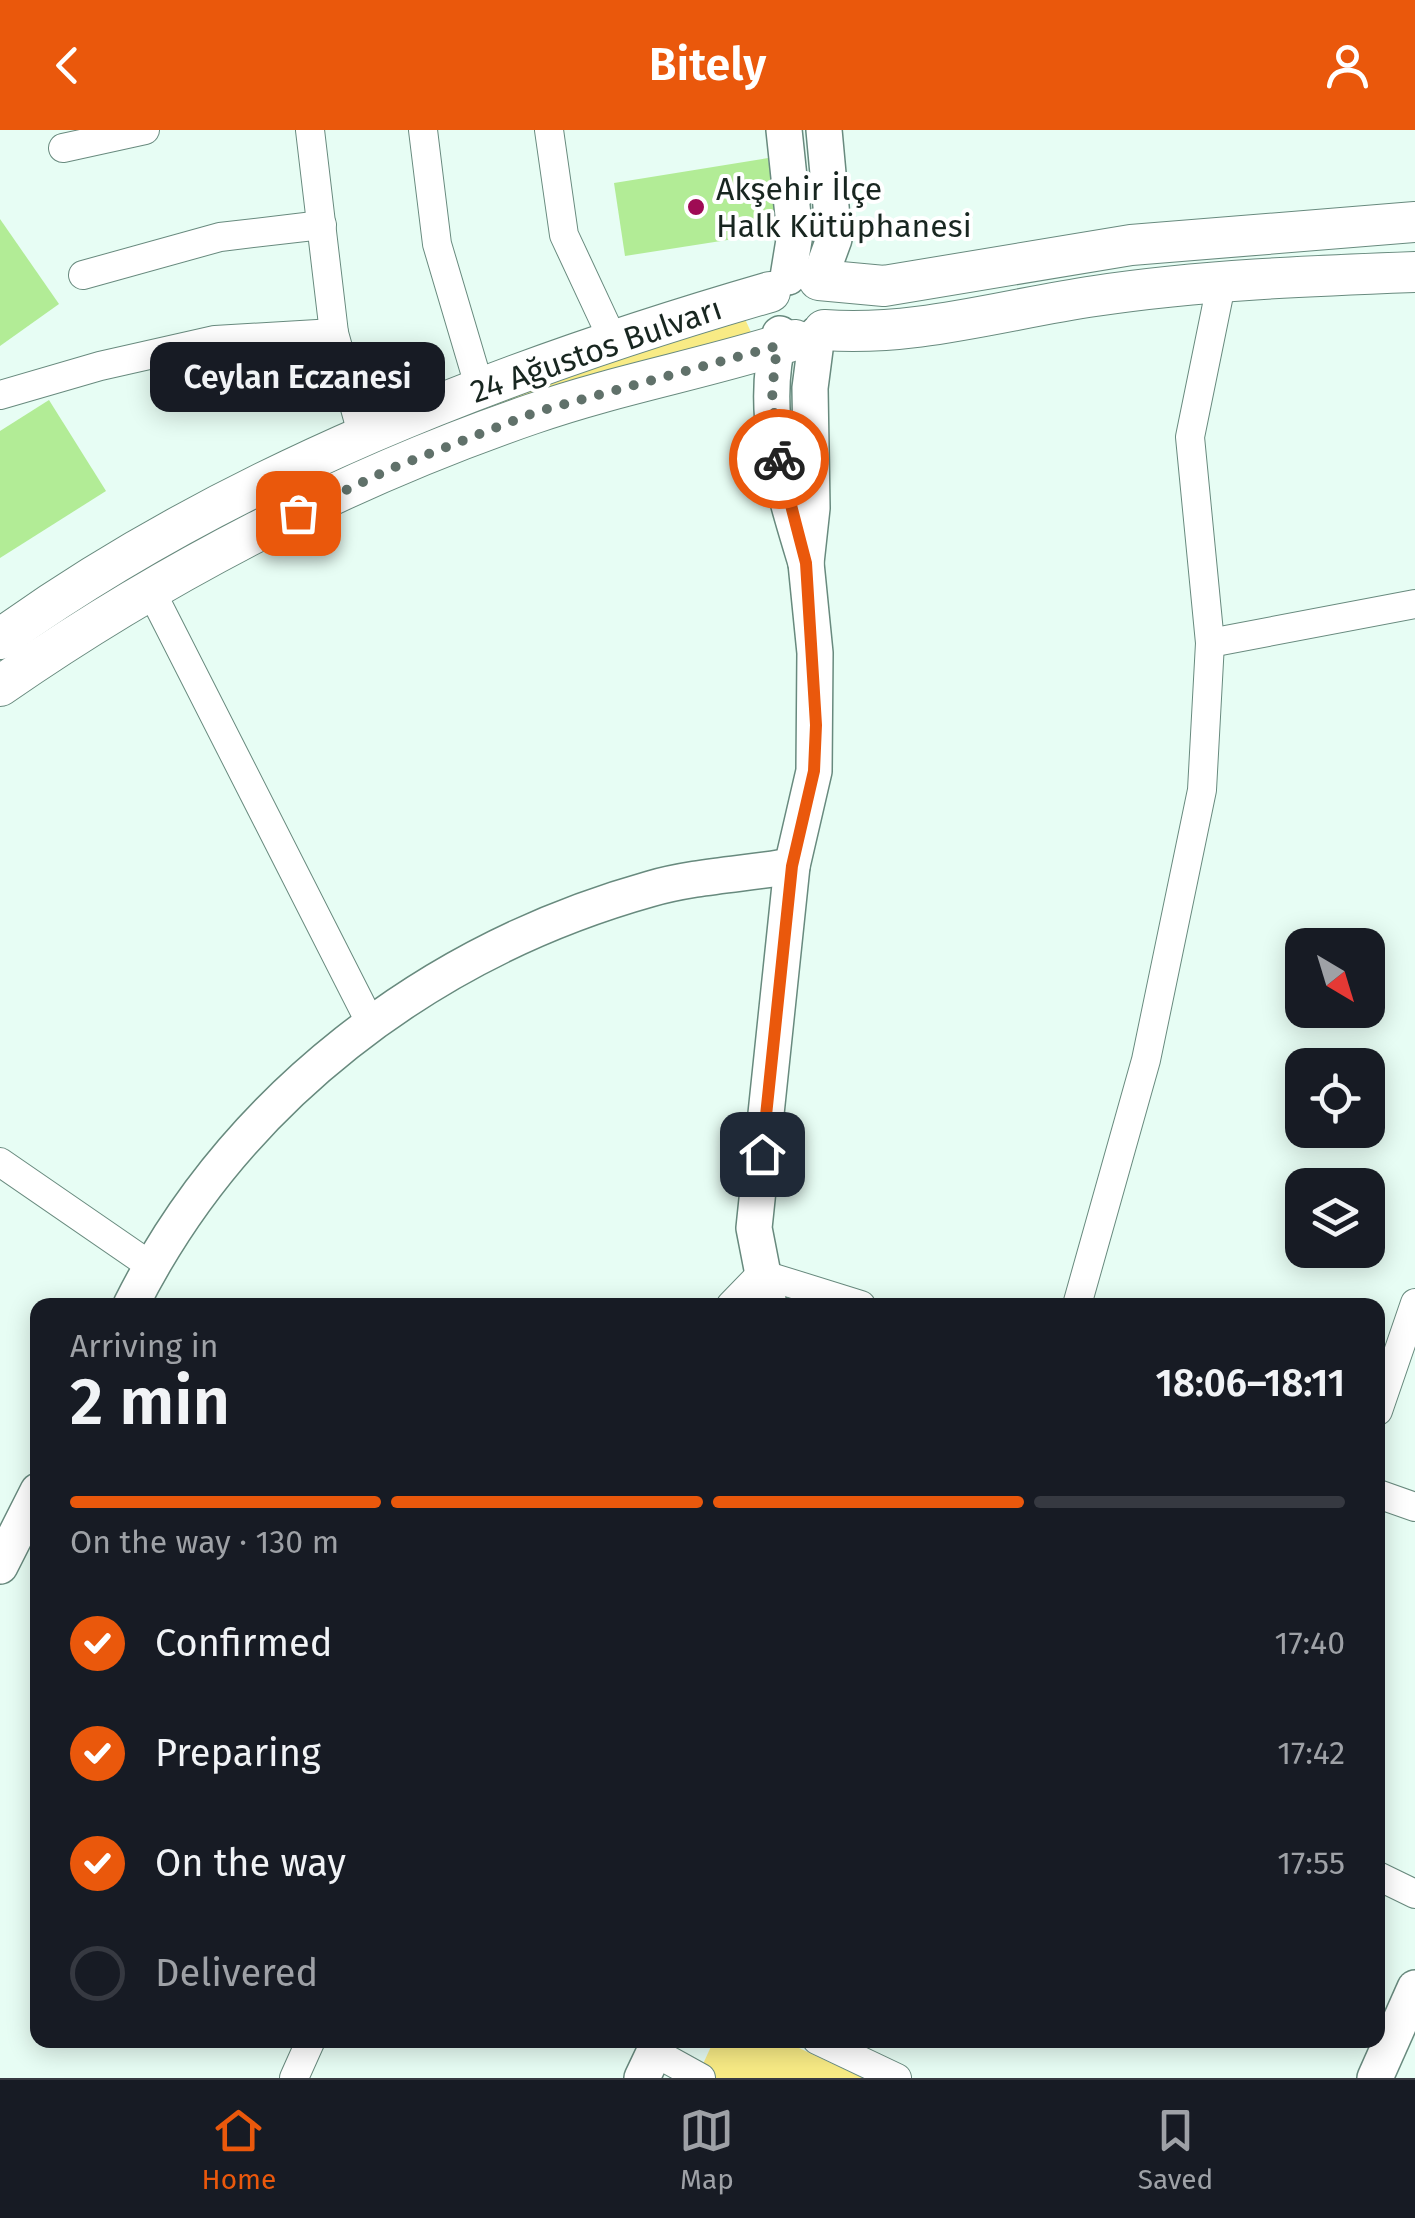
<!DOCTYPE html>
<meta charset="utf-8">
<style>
body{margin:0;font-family:"Fira Sans",sans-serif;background:#20242c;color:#f1f3f6;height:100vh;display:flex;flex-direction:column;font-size:38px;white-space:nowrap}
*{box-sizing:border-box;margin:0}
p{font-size:32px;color:#9ea1a6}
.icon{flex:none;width:55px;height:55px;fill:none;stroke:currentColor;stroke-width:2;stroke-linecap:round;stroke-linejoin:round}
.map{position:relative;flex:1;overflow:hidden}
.drawer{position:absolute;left:30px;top:1168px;width:1355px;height:750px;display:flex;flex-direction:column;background:#171b24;border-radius:20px;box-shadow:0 5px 25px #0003}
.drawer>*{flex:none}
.needle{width:65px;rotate:142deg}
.controls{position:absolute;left:1285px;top:798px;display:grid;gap:20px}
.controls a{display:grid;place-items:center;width:100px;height:100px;border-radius:20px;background:#171b24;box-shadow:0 5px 25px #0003;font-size:50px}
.pin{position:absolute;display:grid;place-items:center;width:85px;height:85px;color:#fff;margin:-42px;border-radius:20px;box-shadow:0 5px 15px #0006}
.courier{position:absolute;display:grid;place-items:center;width:100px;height:100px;margin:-50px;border:8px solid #ea580c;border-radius:50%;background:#fff;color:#222;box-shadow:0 2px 12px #0007}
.bubble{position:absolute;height:70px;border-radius:20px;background:#171b24;box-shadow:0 5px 25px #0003;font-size:32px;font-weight:600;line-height:70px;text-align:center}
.summary em{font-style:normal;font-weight:600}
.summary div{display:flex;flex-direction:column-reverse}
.summary{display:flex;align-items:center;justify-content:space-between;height:170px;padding:0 40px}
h1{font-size:65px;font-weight:600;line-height:75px}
.bar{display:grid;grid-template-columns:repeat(4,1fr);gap:15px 10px;align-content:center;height:120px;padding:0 40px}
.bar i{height:12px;border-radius:8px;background:#363941}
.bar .active{background:#ea580c}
.bar p{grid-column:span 4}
ol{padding:0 40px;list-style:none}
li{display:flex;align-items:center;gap:30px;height:110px}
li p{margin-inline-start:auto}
li .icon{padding:10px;border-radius:50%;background:#ea580c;color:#fff;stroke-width:4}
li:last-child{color:#9ea1a6}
li i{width:55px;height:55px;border:5px solid #363941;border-radius:50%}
header{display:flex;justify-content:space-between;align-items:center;height:130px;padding:0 40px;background:#ea580c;color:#fff;font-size:45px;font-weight:600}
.dock{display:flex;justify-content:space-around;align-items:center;height:140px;border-top:2px solid #363941;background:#171b24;font-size:28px;color:#9ea1a6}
.dock a{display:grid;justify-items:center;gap:5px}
.dock .active{color:#ea580c}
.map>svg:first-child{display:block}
.green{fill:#f8eb85}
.building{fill:#b2ec96}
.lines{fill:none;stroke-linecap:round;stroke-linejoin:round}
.minor-casing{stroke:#688a7e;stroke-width:30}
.tertiary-casing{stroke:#688a7e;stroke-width:38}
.secondary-casing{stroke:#688a7e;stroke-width:42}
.minor{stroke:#fff;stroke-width:28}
.tertiary{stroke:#fff;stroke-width:35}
.secondary{stroke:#fff;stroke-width:40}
.done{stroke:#60716a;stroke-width:10;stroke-dasharray:0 18}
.route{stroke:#ea580c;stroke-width:12}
.poi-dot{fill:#9f0b54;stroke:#fff;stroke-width:4}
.labels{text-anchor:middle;stroke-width:8;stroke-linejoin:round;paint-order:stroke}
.poi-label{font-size:32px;fill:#182620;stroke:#fff;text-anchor:start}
.street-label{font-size:32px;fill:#182620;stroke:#fff}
</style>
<header><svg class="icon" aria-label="back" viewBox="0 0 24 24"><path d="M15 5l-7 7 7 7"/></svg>Bitely<svg class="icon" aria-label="person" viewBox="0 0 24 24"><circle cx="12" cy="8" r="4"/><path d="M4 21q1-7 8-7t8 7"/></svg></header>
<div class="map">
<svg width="1415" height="1948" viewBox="0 0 1415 1948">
<rect width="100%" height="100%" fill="#e7fdf4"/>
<g class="green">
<path d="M740,178L755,211L452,296L275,371L139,443L0,530V513L279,354Z"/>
<path d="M714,1910H782L863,1948H710L703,1934Z"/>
</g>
<g class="building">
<path d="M768,28L779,102L625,126L614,53Z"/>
<path d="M0,89L59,174L0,216Z"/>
<path d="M49,270L106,361L0,428V301Z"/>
</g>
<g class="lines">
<g class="minor-casing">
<g id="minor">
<path d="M310,0L334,203L363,307"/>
<path d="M423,0L437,114L480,259"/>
<path d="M549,0L564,105L613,210"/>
<path d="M63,18L145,0"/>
<path d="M83,145L220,107L322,95"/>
<path d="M0,265L100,236L215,210L334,203"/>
<path d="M151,461L370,892"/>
<path d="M1210,513L1415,474"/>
<path d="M0,1032L151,1136"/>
<path d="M731,1175L761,1144L861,1175"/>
<path d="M1077,1175L1146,930L1202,660L1210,513L1190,307L1222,150"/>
<path d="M1378,1281L1415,1173"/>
<path d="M1378,1364L1415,1377"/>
<path d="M1378,1746L1415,1764"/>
<path d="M817,1910L897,1948"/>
<path d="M654,1922L701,1948"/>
<path d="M294,1948L311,1910"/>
</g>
</g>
<g class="tertiary-casing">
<g id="tertiary">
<path d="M784,0L795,104L788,147"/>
<path d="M819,150L834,109L824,0"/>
<path d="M780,204C758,281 784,360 806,433L812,378L810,258L817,204"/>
<path d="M131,1175C234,969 429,821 650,759C695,746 746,744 792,736"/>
<path d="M769,1175L754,1098L792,736L814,641L815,523L806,433"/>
<path d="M0,1436L38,1361"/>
<path d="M642,1948L660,1910"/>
<path d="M1375,1948L1415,1858"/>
</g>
</g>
<g class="secondary-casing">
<g id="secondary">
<path d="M819,150L884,156L1131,115L1415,92"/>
<path d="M824,200C915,207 1005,179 1095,166C1202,150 1308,146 1415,142"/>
<path d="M0,509C226,346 504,239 770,162"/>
<path d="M0,556C163,443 345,348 532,284C618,254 709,238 795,210"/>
</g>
</g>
<use href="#minor" class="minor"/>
<use href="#tertiary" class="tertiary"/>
<use href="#secondary" class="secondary"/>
</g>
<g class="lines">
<path class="done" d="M298,383L390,339L536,282L777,216L772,262L779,329"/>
<path class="route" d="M762,1024L792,736L814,641L816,595L806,433L779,329"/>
</g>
<circle class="poi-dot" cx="696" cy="77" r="10"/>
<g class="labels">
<g class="poi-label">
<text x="716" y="70">Akşehir İlçe<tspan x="716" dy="37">Halk Kütüphanesi</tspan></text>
</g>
<g class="street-label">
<text transform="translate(596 220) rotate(-19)" y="11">24 Ağustos Bulvarı</text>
</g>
</g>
</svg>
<div class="controls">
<a><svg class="needle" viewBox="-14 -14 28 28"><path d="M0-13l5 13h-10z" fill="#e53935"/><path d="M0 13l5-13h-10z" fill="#9ea1a6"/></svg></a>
<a><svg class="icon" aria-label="locate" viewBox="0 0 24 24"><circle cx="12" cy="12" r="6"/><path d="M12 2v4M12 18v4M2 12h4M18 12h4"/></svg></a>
<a><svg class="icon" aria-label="layers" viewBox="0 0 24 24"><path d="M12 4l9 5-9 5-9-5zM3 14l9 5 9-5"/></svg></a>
</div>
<div class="pin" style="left:298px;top:383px;background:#ea580c"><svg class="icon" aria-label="bag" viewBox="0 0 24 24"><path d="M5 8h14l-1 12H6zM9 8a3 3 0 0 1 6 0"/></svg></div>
<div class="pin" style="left:762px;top:1024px;background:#1f2937"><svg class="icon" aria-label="home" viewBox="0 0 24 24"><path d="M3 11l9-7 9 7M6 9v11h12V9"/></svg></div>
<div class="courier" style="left:779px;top:329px"><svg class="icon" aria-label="bike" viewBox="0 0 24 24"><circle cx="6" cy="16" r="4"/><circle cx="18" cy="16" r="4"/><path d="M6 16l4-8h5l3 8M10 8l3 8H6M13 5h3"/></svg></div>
<div class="bubble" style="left:150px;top:212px;width:295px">Ceylan Eczanesi</div>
<section class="drawer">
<div class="summary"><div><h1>2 min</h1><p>Arriving in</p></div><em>18:06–18:11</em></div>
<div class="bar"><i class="active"></i><i class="active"></i><i class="active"></i><i></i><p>On the way · 130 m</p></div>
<ol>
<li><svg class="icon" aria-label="check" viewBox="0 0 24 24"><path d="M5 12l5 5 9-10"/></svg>Confirmed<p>17:40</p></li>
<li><svg class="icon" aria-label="check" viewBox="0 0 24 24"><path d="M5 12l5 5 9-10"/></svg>Preparing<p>17:42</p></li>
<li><svg class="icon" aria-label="check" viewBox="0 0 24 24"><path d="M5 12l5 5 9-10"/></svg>On the way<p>17:55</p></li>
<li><i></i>Delivered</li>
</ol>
</section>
</div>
<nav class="dock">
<a class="active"><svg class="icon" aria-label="home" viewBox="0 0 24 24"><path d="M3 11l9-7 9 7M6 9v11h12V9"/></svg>Home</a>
<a><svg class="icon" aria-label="map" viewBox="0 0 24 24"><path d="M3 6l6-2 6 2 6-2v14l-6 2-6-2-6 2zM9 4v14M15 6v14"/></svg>Map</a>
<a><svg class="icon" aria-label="saved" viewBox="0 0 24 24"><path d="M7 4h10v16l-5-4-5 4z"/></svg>Saved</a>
</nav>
